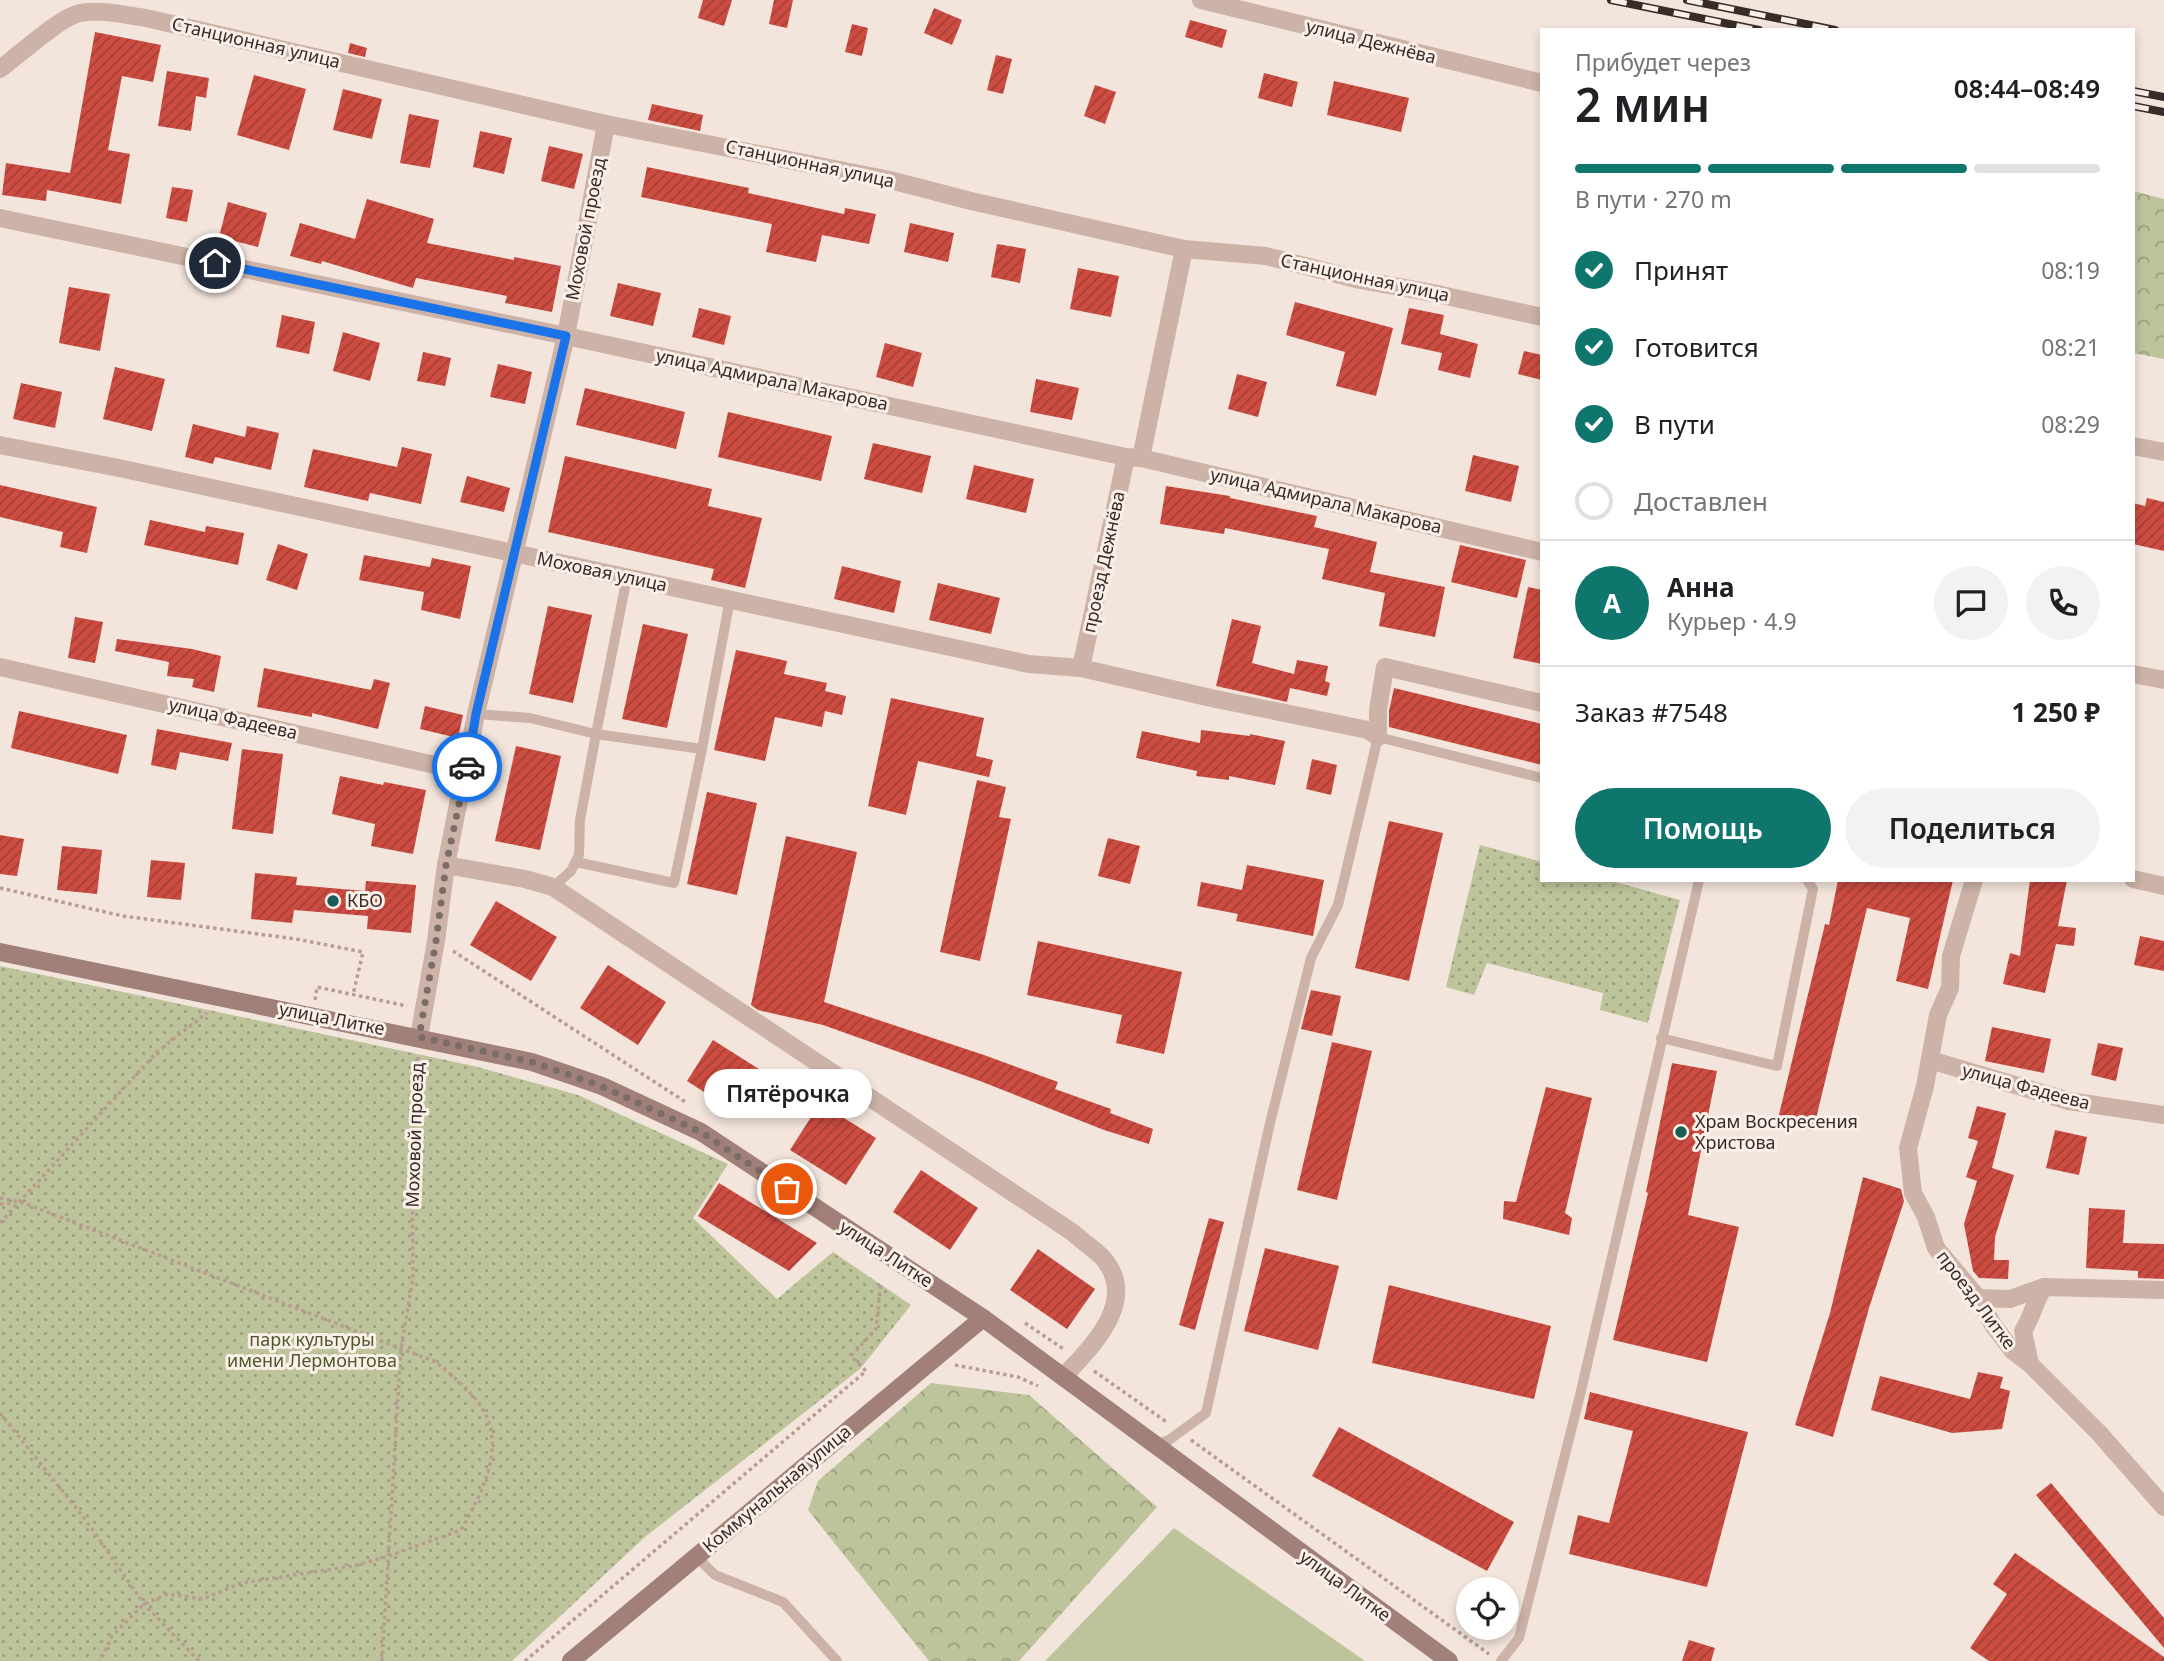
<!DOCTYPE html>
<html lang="ru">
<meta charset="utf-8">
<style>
body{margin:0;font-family:"Noto Sans",sans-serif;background:#f2f2f2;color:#202124;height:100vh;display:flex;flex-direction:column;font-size:26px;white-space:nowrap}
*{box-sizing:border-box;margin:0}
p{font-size:23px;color:#757577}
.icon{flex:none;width:38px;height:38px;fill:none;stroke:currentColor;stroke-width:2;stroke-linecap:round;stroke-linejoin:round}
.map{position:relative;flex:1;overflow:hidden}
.side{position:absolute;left:1540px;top:28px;width:595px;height:854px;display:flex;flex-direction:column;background:#fff;border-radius:0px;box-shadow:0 4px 10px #0003}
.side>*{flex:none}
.tools{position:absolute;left:1456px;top:1577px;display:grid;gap:14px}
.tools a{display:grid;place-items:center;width:63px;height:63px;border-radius:50%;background:#fff;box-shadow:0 4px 10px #0003;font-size:35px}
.pin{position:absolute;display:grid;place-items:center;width:60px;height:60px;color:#fff;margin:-30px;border:4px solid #fff;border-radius:50%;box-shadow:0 2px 7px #0007}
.courier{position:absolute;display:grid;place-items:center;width:70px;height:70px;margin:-35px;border:5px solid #1a73e8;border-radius:50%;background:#fff;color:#222;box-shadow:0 2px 9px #0007}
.bubble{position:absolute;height:49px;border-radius:24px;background:#fff;box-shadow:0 4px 10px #0003;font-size:23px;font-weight:600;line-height:49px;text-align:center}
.overview em{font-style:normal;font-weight:600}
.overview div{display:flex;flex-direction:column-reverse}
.overview{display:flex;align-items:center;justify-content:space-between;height:119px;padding:0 35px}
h1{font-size:46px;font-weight:600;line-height:52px}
.bar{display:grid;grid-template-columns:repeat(4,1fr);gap:10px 7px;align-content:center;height:84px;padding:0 35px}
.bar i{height:9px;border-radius:5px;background:#e0e0e0}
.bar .selected{background:#0f766e}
.bar p{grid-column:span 4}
.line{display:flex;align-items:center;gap:18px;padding:0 35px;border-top:2px solid #e0e0e0}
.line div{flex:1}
.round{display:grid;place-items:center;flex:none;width:74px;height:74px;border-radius:37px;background:#f2f2f2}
ol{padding:0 35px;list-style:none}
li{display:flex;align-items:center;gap:21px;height:77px}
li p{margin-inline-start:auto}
li .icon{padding:7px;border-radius:50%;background:#0f766e;color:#fff;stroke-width:4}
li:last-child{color:#757577}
li i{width:38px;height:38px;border:4px solid #e0e0e0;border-radius:50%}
.button{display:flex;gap:14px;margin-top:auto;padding:14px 35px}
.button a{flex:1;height:80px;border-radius:42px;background:#0f766e;color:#fff;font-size:28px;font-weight:600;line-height:80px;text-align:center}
.button a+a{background:#f2f2f2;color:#202124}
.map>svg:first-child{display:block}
.green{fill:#bdc49b}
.forest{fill:url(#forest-crowns)}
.park{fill:url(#park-dots)}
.building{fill:url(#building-hatch)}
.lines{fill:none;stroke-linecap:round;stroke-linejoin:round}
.path{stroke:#b89c91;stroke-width:3.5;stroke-dasharray:3.5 3.5;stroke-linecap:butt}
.lane{stroke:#ccb2a7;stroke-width:10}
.street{stroke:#ccb2a7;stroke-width:18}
.secondary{stroke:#a08078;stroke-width:18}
.rail-casing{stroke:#392b28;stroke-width:8}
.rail{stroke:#fbf0e9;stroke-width:5;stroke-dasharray:16;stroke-linecap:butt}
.done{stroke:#7a6c67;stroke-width:7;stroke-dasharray:0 12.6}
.route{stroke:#1a73e8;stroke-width:9}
.poi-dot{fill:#1b5d56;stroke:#fbf0e9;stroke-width:2.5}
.labels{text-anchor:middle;stroke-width:6;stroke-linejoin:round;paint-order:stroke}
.street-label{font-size:18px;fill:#392b28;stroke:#fbf0e9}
.poi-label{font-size:18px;fill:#392b28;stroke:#fbf0e9;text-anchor:start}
.park-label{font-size:18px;fill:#4f582a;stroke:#fbf0e9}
</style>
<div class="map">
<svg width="2164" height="1661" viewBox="0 0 2164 1661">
<defs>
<pattern id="forest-crowns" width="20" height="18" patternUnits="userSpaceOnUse" patternTransform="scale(1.75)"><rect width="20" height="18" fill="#bdc49b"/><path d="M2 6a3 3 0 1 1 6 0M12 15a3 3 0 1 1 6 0" fill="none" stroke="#9b9f7e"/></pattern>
<pattern id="park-dots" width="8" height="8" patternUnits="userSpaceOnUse" patternTransform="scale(1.75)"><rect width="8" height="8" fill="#bdc49b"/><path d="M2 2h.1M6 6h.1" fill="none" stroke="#9b9f7e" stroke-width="1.8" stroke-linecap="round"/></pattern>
<pattern id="building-hatch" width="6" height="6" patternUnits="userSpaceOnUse" patternTransform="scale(1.75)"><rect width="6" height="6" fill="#cc4c41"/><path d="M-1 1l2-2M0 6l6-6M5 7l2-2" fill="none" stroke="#a73f36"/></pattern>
</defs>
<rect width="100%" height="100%" fill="#f3e5dc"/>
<path class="green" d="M1174,1528L1365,1661H1045Z"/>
<g class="forest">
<path d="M2133,191L2164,199V359L2133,353Z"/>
<path d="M931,1383L1029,1395L1157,1507L1019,1661H929L808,1510L818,1481Z"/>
</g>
<g class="park">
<path d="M1480,845L1542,862V880H1608L1680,900L1648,1023L1600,1010L1603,993L1487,963L1474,995L1446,987Z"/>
<path d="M0,966L474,1066L578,1095L728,1164L693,1218L777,1299L833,1252L911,1305L860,1369L645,1537L512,1661H0Z"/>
</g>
<g class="building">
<path d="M703,0H732L724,26L698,18Z"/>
<path d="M774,0H793L787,28L769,24Z"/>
<path d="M934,8L962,20L952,45L924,33Z"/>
<path d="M1190,20L1227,30L1222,48L1185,37Z"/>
<path d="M852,24L868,28L862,56L845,52Z"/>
<path d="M95,32L161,45L153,82L122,76L108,150L130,154L121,204L47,190L46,201L2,195L6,163L70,173Z"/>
<path d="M350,43L367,48L365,57L348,53Z"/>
<path d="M996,55L1012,59L1003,94L987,90Z"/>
<path d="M167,71L209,78L206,98L196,96L191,131L158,126Z"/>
<path d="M1264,73L1298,82L1292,107L1258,98Z"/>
<path d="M254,75L306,89L289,150L237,135Z"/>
<path d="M1334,81L1409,98L1401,132L1327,115Z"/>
<path d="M1095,85L1116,92L1105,124L1084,116Z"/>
<path d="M343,89L382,99L372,139L333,130Z"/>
<path d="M652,104L703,115L700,131L648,120Z"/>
<path d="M409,114L439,120L430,168L400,163Z"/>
<path d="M480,131L512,138L504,174L473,167Z"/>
<path d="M549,146L583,154L574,189L541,181Z"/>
<path d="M647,167L749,188L748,193L844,214L845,208L876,214L869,244L822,235L816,262L766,252L772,224L641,197Z"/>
<path d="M172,187L193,190L187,222L166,218Z"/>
<path d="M367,199L434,219L427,243L514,260V257L561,266L552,312L505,303L507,296L416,278L413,288L322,261L321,264L290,256L300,223L355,239Z"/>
<path d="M228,202L267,213L258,247L219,237Z"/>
<path d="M910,223L954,233L948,262L904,252Z"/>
<path d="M997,244L1026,249L1020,283L991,277Z"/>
<path d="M1078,268L1119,276L1111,317L1070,309Z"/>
<path d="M618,283L661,293L653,326L610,316Z"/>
<path d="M69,287L110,294L100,351L59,343Z"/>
<path d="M1295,302L1393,328L1376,396L1336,386L1345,352L1286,335Z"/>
<path d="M699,308L731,316L724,345L692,337Z"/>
<path d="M1409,308L1444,315L1440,334L1478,344L1470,378L1438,370L1442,353L1401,344Z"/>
<path d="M282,315L315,322L309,354L276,347Z"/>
<path d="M343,332L380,343L370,381L333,371Z"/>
<path d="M885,343L922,353L913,387L876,377Z"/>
<path d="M1524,351L1542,355V380L1518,374Z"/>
<path d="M423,352L451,358L445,386L417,381Z"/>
<path d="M498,364L532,372L525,404L490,397Z"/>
<path d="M115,367L165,379L152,431L103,419Z"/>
<path d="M1237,374L1267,382L1258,417L1228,409Z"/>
<path d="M1036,379L1079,388L1072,420L1030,412Z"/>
<path d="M21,383L62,392L55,428L13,419Z"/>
<path d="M585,388L685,412L676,449L576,425Z"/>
<path d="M728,412L832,436L821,481L718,457Z"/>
<path d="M193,424L245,437L247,426L279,433L271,470L215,457L213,464L185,457Z"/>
<path d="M873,443L931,456L922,493L864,479Z"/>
<path d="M402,447L432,454L421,504L370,493L368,501L304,487L313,449L397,467Z"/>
<path d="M1473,455L1519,466L1511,502L1465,491Z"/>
<path d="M565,456L712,489L708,506L762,518L745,588L711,580L714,569L548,532Z"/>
<path d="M974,465L1034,479L1026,513L966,499Z"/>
<path d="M467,476L510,488L504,512L460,502Z"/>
<path d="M0,485L97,507L87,553L60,547L63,532L0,517Z"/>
<path d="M1166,486L1230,496V498L1317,516L1314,527L1377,542L1370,572L1445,587L1435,637L1379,626L1385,593L1322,579L1329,549L1225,528L1224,534L1160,524Z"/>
<path d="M2147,498L2164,502V551L2133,544V503L2145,506Z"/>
<path d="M150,520L205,532L206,526L244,533L238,565L144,545Z"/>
<path d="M278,544L308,554L297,590L266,580Z"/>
<path d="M1460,545L1526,560L1517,598L1451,582Z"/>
<path d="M364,555L430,567L432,558L471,566L460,619L421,610L424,592L359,580Z"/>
<path d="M842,566L901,581L894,613L834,599Z"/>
<path d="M938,583L1000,598L991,634L929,620Z"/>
<path d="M1528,587L1542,590V664L1513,658Z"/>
<path d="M548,606L592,615L573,703L529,694Z"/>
<path d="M75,617L103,622L95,663L68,658Z"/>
<path d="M1232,619L1261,626L1252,663L1294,674L1297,660L1328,666L1325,681L1330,683L1327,696L1290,688L1287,702L1216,686Z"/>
<path d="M643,624L688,634L667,728L622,719Z"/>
<path d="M117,639L192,649L221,656L214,692L192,687L194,679L167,676L169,662L115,651Z"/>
<path d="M736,650L787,661L784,674L827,683L825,691L846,696L842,715L825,711L822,727L775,717L765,761L714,750Z"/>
<path d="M264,668L371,690L374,679L390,683L378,729L312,713V717L257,707Z"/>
<path d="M1394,688L1542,724V765L1389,727V711Z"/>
<path d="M891,698L984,718L976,756L993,760L989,777L918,761L906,815L868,806Z"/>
<path d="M425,706L463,715L458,738L420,729Z"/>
<path d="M19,711L127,735L118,774L11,748Z"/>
<path d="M157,729L232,743L228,761L180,752L176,770L151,765Z"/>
<path d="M1201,730L1250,736V734L1285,741L1275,785L1229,776V780L1196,776L1197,771L1136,758L1142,731L1200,743Z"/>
<path d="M516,746L561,756L540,850L495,841Z"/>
<path d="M242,749L283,754L273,834L232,829Z"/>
<path d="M1312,759L1337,765L1331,795L1306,789Z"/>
<path d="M340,776L383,785L384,782L426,790L413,854L371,846L375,824L332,814Z"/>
<path d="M977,780L1006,787L999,817L1011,819L980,961L940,952Z"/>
<path d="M707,792L757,803L737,895L687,884Z"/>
<path d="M1389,821L1443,833L1409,981L1355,968Z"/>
<path d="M0,835L24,839L17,876L0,874Z"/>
<path d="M786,836L857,852L824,1002L984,1055L1058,1082L1055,1089L1111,1109L1110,1113L1153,1129L1149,1144L1104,1130L980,1081L823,1025L758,1010L751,1005Z"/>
<path d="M1108,838L1140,846L1130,884L1098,876Z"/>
<path d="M62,846L102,850L97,894L57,890Z"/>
<path d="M151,860L185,863L181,900L147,897Z"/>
<path d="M1247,865L1324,880L1313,936L1236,921L1238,914L1197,906L1201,882L1242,890Z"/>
<path d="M255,873L297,877L296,885L365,891L366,881L416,885L411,933L367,929L368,916L294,910L292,923L251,919Z"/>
<path d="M1838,880H1953L1928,989L1896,981L1910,918L1867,908L1813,1131L1777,1123L1825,924L1829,925Z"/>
<path d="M2030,880H2067L2058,926L2076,928L2074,946L2056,944L2045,993L2003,984L2010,953L2020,956Z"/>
<path d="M496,901L557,937L531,981L470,945Z"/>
<path d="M2140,936L2164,941V971L2134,965Z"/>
<path d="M1038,941L1182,972L1164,1054L1116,1043L1122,1015L1027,995Z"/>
<path d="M608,965L666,1002L638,1045L580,1008Z"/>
<path d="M1311,990L1341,996L1332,1036L1301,1029Z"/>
<path d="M1992,1027L2051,1039L2044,1073L1985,1061Z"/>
<path d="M713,1040L770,1076L743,1117L687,1081Z"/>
<path d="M1332,1042L1372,1051L1337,1200L1297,1190Z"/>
<path d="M2098,1043L2123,1048L2116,1081L2091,1075Z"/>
<path d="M1672,1063L1717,1071L1688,1215L1739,1227L1707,1362L1613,1340L1648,1193L1646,1192Z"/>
<path d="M1546,1087L1592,1098L1565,1213L1572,1218L1569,1235L1503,1219L1504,1201L1516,1202Z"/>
<path d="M820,1103L876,1138L846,1185L790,1150Z"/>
<path d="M1977,1106L2006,1113L1992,1168L2014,1175L1995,1237L1994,1260H2009L2008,1279L1979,1278L1973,1271L1964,1224L1977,1181L1966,1177L1978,1141L1968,1138Z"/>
<path d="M2055,1130L2087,1137L2079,1175L2046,1168Z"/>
<path d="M921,1170L978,1208L950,1250L893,1212Z"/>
<path d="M1863,1177L1901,1189L1904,1201L1869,1308L1833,1437L1795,1425L1830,1313Z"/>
<path d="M719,1183L817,1243L789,1271L698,1216Z"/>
<path d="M2089,1208L2125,1210L2123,1243L2164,1244V1279L2138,1278V1271L2086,1268Z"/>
<path d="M1209,1218L1224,1222L1195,1330L1179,1325Z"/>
<path d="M1265,1248L1339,1266L1318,1350L1244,1331Z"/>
<path d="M1038,1249L1095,1289L1067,1329L1010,1290Z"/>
<path d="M1389,1285L1551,1326L1534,1399L1372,1363Z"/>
<path d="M1978,1372L2003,1377L2000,1388L2010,1391L2002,1429L1952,1433L1871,1410L1880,1376L1970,1399Z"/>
<path d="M1590,1392L1748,1432L1707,1587L1569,1554L1578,1515L1609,1523L1633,1431L1584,1419Z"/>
<path d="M1339,1427L1514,1522L1487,1571L1312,1476Z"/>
<path d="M2051,1483L2164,1618V1648L2036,1495Z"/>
<path d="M2015,1553L2164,1657V1661H1989L1970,1648L2007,1594L1993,1584Z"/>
<path d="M1689,1640L1715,1648L1711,1661H1682Z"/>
</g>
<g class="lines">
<g class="path">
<path d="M0,888L123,916L296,939L363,952L353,995"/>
<path d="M453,951L687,1103"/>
<path d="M315,1000L317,987L407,1006"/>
<path d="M0,1198L21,1202L436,1362C451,1375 468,1388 479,1404C509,1443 482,1493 461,1530L389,1556L353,1566L241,1583L203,1599L168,1594L144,1604L112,1636L100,1661"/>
<path d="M0,1204L15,1203"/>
<path d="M0,1223L158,1051L207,1013"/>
<path d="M1025,1323L1065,1350"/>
<path d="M955,1365L1018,1377L1038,1386"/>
<path d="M1094,1371L1168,1423"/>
<path d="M0,1413L85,1519L144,1604L199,1661"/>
<path d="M1191,1440L1489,1654"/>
<path d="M382,1661L401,1348L413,1278L412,1167L418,1056"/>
<path d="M525,1661L866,1371L851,1356L876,1329L881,1282"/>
</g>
<g class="lane">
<path d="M476,714L530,718L596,734L580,820L579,855L571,871L553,887"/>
<path d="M702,749L730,599"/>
<path d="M576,862L674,883L702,749L596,734L627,577"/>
<path d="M1661,1038L1777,1066L1813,889L1807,880"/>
<path d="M1155,1445L1169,1440L1206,1413L1270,1123L1311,958L1338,905L1378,737L1542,778"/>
<path d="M696,1556L715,1575L783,1602L837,1661"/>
<path d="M1501,1661L1519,1638L1581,1391L1699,880"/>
</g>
<g class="street">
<path d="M1201,0L1542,83"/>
<path d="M0,69C18,56 60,17 80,13C102,9 125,15 146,18L606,124L890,180L971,201L1184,249L1266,256L1360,280L1428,292L1542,317"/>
<path d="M0,218L566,336L1126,457L1141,458L1542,552"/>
<path d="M0,445L119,468L1029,664L1081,668L1211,698L1368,730L1378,737V710L1385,667L1542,703"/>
<path d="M2133,446L2164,452"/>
<path d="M1141,458L1184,249"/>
<path d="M0,667L466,772"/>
<path d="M1081,668L1126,457"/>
<path d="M2133,674L2164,680"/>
<path d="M446,865L525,879L553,887L1072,1232C1082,1241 1093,1248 1102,1257C1140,1299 1093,1346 1063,1377"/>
<path d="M2133,879L2164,886"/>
<path d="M1974,880L1951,956L1950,988L1938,1015L1925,1086L1908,1148L1913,1193L1926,1217L1936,1248L1978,1298L1993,1325L2013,1351L2030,1364L2099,1433L2164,1507"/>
<path d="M419,1037L436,941L446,865L476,714L566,336L606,124"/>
<path d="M1930,1060L2069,1101L2164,1115"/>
<path d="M1978,1298L2010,1299L2044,1287L2164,1290"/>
<path d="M2030,1364L2023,1331C2033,1315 2034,1302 2044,1287"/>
</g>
<g class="secondary">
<path d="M0,952L532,1062L602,1086L701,1132L983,1318L1449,1661"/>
<path d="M571,1661L983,1318"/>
</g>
<g class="rail-casing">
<g id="rail">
<path d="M1611,0L1759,30"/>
<path d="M1687,0L1835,30"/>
<path d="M2133,91L2164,97"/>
<path d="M2133,106L2164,112"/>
</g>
</g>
<use href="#rail" class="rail"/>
</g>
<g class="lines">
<path class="done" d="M467,767L446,865L436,941L419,1037L532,1062L601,1086L701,1132L787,1189"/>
<path class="route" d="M215,263L566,336L476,714L467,767"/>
</g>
<g class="poi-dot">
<circle cx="333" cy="901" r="7"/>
<circle cx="1681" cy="1132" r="7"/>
</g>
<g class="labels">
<g class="street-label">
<text transform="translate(1371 42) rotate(14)" y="6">улица Дежнёва</text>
<text transform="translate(256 43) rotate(13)" y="6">Станционная улица</text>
<text transform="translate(810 164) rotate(12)" y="6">Станционная улица</text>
<text transform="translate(586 229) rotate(-79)" y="6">Моховой проезд</text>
<text transform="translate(1365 278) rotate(12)" y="6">Станционная улица</text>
<text transform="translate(772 380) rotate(12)" y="6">улица Адмирала Макарова</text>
<text transform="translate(1326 501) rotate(13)" y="6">улица Адмирала Макарова</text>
<text transform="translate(1104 562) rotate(-78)" y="6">проезд Дежнёва</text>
<text transform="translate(602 572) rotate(12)" y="6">Моховая улица</text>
<text transform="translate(233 719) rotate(13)" y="6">улица Фадеева</text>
<text transform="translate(332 1019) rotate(11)" y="6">улица Литке</text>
<text transform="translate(2026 1087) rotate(15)" y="6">улица Фадеева</text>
<text transform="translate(415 1135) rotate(-88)" y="6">Моховой проезд</text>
<text transform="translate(886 1254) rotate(33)" y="6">улица Литке</text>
<text transform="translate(1976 1300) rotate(53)" y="6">проезд Литке</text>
<text transform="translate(777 1489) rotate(-40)" y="6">Коммунальная улица</text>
<text transform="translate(1345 1586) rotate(36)" y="6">улица Литке</text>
</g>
<g class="poi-label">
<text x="347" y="907">КБО</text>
<text x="1695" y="1128">Храм Воскресения<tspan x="1695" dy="21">Христова</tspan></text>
</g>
<g class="park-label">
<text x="312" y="1346">парк культуры<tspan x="312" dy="21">имени Лермонтова</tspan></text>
</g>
</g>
</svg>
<div class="tools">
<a><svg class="icon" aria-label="locate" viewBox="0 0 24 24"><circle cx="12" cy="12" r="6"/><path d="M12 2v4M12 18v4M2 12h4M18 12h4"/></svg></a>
</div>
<div class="pin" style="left:787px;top:1189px;background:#ea580c"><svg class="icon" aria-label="bag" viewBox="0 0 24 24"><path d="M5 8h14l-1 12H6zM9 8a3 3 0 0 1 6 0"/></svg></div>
<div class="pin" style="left:215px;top:263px;background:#1f2937"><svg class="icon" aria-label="home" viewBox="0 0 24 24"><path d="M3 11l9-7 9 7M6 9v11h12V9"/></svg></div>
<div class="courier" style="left:467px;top:767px"><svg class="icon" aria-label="car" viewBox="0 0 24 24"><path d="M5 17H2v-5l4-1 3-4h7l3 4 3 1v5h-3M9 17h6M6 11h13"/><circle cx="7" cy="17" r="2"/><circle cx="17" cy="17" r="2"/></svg></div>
<div class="bubble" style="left:704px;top:1069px;width:168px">Пятёрочка</div>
<section class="side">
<div class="overview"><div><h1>2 мин</h1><p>Прибудет через</p></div><em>08:44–08:49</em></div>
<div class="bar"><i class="selected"></i><i class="selected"></i><i class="selected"></i><i></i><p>В пути · 270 m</p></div>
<ol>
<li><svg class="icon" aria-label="check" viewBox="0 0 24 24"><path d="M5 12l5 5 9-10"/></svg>Принят<p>08:19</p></li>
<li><svg class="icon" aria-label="check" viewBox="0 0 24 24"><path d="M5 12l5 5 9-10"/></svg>Готовится<p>08:21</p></li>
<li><svg class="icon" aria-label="check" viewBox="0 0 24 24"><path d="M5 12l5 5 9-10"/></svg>В пути<p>08:29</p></li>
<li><i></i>Доставлен</li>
</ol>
<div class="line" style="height:126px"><b class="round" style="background:#0f766e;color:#fff">А</b><div><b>Анна</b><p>Курьер · 4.9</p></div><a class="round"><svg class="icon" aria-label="chat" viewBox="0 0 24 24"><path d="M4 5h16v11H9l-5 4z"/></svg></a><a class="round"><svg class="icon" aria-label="phone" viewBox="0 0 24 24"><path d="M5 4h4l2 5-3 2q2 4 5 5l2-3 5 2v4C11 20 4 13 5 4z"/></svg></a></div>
<div class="line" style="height:91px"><div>Заказ #7548</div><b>1 250 ₽</b></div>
<div class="button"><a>Помощь</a><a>Поделиться</a></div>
</section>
</div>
